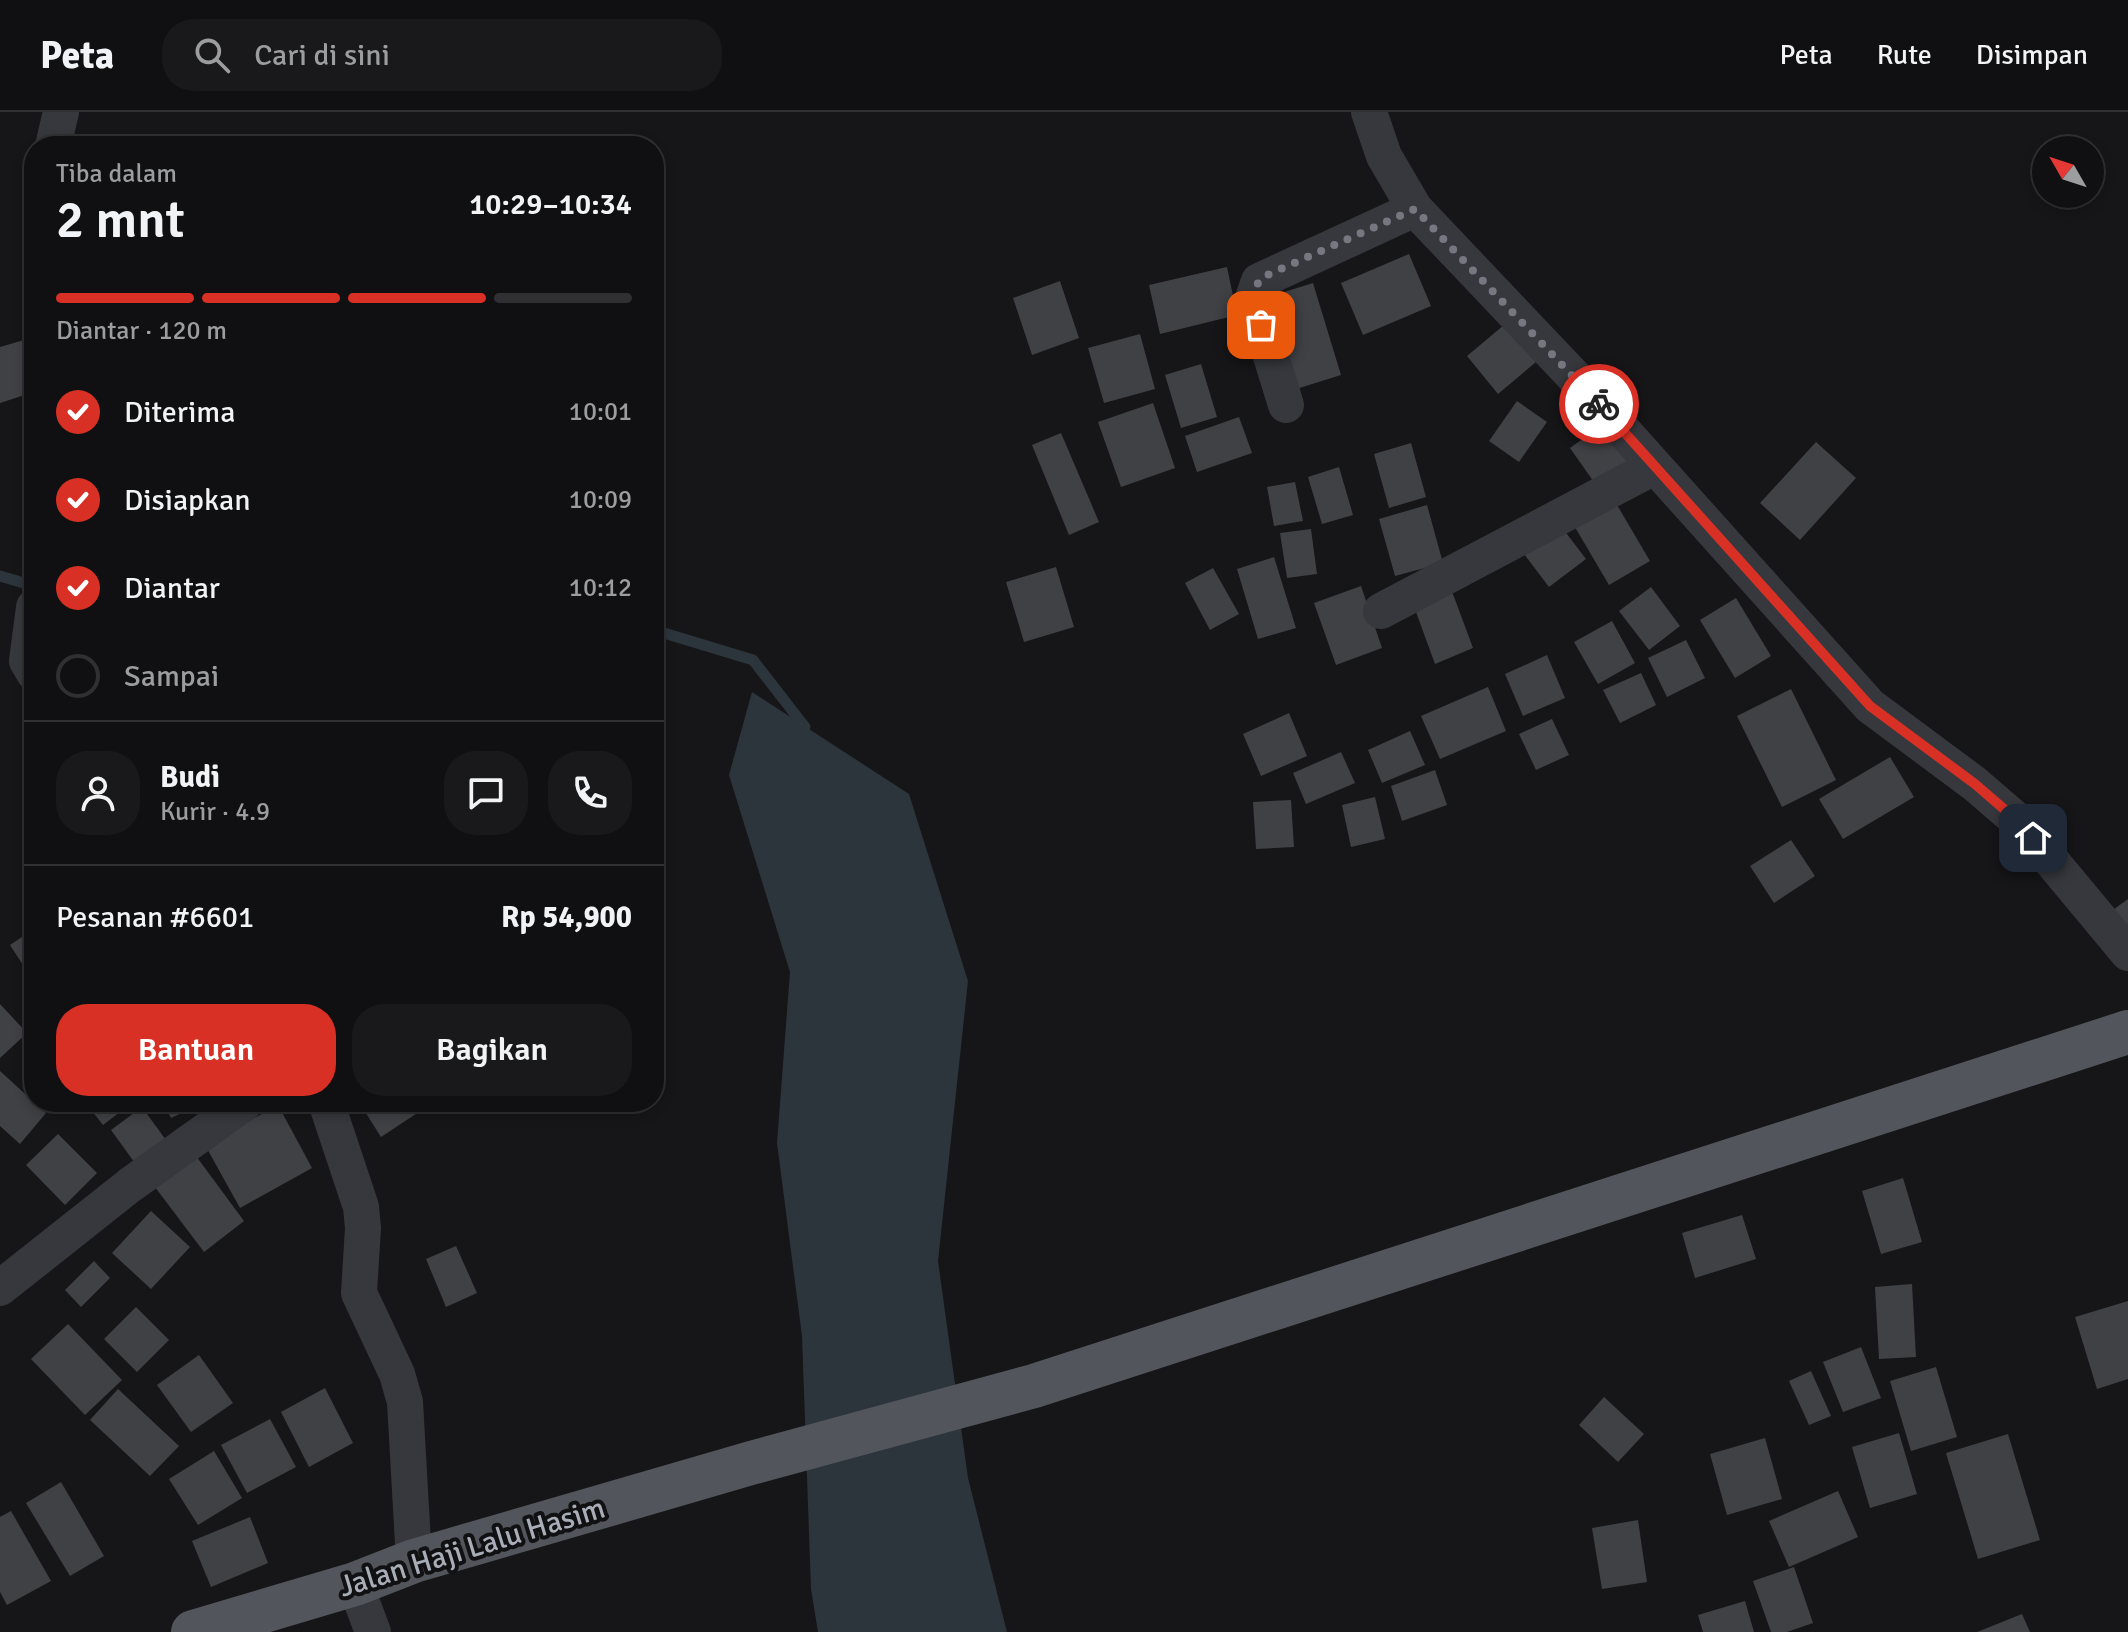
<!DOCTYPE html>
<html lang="id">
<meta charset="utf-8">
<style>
body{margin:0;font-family:Signika,sans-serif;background:#19191b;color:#f1f3f6;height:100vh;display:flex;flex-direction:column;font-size:30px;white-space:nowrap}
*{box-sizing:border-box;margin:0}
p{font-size:26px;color:#9c9d9f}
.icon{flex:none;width:44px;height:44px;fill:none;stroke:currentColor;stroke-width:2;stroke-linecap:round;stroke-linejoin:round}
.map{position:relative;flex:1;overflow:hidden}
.side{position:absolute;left:24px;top:24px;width:640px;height:976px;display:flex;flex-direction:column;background:#101012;border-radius:32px;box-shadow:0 4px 12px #0003,0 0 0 2px #303032}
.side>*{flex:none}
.needle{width:52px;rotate:309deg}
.buttons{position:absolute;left:2032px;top:24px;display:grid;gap:16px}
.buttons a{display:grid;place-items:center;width:72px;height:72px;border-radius:50%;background:#101012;box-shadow:0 4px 12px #0003,0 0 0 2px #303032;font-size:40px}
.pin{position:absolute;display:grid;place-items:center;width:68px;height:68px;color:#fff;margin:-34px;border-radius:16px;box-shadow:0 4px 12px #0006}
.courier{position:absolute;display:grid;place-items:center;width:80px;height:80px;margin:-40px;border:6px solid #d93025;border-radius:50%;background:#fff;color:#222;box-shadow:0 2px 10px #0007}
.summary em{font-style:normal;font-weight:600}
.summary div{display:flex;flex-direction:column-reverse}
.summary{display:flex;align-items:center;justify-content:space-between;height:136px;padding:0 32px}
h1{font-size:52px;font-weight:600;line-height:60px}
.bar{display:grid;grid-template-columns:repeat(4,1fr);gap:12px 8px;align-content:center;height:96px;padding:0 32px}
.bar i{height:10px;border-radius:6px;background:#303032}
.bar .on{background:#d93025}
.bar p{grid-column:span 4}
.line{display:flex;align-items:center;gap:20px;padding:0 32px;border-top:2px solid #303032}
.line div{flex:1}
.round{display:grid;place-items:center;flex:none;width:84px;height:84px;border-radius:32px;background:#19191b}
ol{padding:0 32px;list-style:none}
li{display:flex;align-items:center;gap:24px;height:88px}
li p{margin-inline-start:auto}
li .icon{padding:8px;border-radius:50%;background:#d93025;color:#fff;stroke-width:4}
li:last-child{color:#9c9d9f}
li i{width:44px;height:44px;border:4px solid #303032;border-radius:50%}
.primary-button{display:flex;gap:16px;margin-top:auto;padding:16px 32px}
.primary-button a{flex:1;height:92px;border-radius:32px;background:#d93025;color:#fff;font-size:32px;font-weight:600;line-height:92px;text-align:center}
.primary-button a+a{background:#19191b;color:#f1f3f6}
header{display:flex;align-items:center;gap:48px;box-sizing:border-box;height:112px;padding:0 40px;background:#101012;border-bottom:2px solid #303032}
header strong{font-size:38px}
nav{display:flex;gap:44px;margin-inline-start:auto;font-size:28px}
.search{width:560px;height:72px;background:#19191b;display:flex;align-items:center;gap:20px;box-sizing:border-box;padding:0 28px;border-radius:32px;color:#9c9d9f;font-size:30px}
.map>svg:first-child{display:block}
.water{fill:#2c353c}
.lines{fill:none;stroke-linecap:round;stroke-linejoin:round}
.stream{stroke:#2c353c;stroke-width:11}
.building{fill:#404145}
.minor{stroke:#37383d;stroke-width:36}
.major{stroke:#53555c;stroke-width:44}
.done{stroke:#757880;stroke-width:8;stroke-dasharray:0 14.4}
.route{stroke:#d93025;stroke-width:10}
.labels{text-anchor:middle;stroke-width:8;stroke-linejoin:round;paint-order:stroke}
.street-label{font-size:30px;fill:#a8adb8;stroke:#111113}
</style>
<header>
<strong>Peta</strong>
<div class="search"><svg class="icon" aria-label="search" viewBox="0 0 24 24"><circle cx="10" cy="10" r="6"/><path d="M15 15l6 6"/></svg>Cari di sini</div>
<nav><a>Peta</a><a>Rute</a><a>Disimpan</a></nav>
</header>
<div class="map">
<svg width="2128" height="1520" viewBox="0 0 2128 1520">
<rect width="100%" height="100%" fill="#161618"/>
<path class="water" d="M752,580L909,682L968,869L938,1149L968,1366L1007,1520H818L811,1477L802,1224L777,1031L790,860L729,663Z"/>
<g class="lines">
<g class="stream">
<path d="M0,464L34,474"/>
<path d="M654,518L753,548L805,615"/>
</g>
</g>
<g class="building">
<path d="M1409,142L1431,194L1363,223L1341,171Z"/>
<path d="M1227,155L1237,203L1160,222L1149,173Z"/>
<path d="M1060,169L1079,226L1032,243L1013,186Z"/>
<path d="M1313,171L1341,263L1293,278L1265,186Z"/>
<path d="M1504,213L1536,250L1498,282L1467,244Z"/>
<path d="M1140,222L1155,277L1104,291L1088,236Z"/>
<path d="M24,228L34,261V280L0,291V235Z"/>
<path d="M1201,252L1217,305L1181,316L1165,263Z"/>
<path d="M1517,289L1547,310L1519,350L1489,329Z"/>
<path d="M1153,291L1175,356L1121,375L1098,310Z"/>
<path d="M1239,305L1252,341L1197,360L1185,324Z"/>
<path d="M1602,313L1628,350L1596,373L1570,336Z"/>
<path d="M1061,321L1099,410L1069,423L1032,333Z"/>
<path d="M1816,330L1856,366L1800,428L1760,391Z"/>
<path d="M1411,331L1426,385L1389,396L1374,342Z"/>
<path d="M1339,355L1353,403L1322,412L1308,365Z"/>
<path d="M1295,370L1303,409L1274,414L1267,375Z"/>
<path d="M1610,381L1650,449L1609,473L1569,405Z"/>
<path d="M1427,393L1443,451L1395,464L1379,407Z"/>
<path d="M1557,409L1586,447L1549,475L1521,438Z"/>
<path d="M1311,417L1317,462L1287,466L1280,421Z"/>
<path d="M1274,445L1296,516L1258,527L1237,457Z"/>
<path d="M1056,455L1074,515L1024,530L1006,470Z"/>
<path d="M1213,456L1239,502L1210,518L1185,471Z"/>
<path d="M1361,474L1382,536L1336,553L1314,491Z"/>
<path d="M1450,474L1473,536L1435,552L1412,489Z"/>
<path d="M1651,475L1680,514L1649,538L1619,499Z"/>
<path d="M1736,486L1771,544L1735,566L1700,508Z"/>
<path d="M1612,509L1635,551L1598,572L1574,530Z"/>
<path d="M1686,528L1705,566L1667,585L1648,546Z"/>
<path d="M1547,543L1565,586L1523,604L1505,562Z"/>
<path d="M1641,561L1656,593L1620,611L1603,578Z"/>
<path d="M1488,575L1506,619L1440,647L1421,604Z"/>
<path d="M1791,577L1836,668L1782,695L1737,604Z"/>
<path d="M1289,601L1307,644L1261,664L1243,622Z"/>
<path d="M1552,607L1569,643L1536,658L1519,622Z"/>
<path d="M1410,619L1425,653L1382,671L1368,638Z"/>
<path d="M1341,640L1355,671L1306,692L1293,661Z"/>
<path d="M1890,645L1914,685L1843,727L1819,687Z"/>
<path d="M1435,658L1447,693L1402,709L1391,674Z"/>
<path d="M1375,685L1385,727L1351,735L1342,693Z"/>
<path d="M1291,688L1294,735L1256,737L1253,690Z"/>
<path d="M1791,728L1815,764L1774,791L1750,754Z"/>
<path d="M2128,787V825L2110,800Z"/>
<path d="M34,817V870L10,833Z"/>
<path d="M0,892L27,921L0,946Z"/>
<path d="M0,959L46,1001L20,1032L0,1014Z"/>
<path d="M85,990H133L103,1013Z"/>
<path d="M163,990H206L171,1006Z"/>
<path d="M359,990H425L428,994L381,1025Z"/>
<path d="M278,993L312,1056L240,1096L205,1033Z"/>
<path d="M142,995L171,1035L140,1058L111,1018Z"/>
<path d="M58,1022L97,1061L65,1093L26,1053Z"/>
<path d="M196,1044L244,1109L204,1140L155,1075Z"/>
<path d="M1903,1066L1922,1130L1881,1142L1862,1079Z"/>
<path d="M151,1099L190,1135L151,1177L112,1141Z"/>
<path d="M1742,1103L1756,1147L1695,1166L1682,1121Z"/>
<path d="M456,1134L477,1181L446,1195L426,1147Z"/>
<path d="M94,1149L110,1166L81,1195L65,1178Z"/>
<path d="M1912,1172L1916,1245L1879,1247L1875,1175Z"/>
<path d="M2128,1189V1267L2097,1277L2075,1205Z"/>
<path d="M136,1195L169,1228L137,1260L104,1227Z"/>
<path d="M68,1212L122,1268L85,1303L31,1247Z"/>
<path d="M1861,1235L1881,1286L1843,1300L1823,1250Z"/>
<path d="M199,1243L233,1291L191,1320L157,1273Z"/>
<path d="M1936,1255L1957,1325L1911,1339L1890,1269Z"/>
<path d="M1811,1259L1831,1304L1809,1313L1789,1269Z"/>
<path d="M325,1276L353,1331L309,1355L281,1300Z"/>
<path d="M118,1277L179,1334L150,1364L90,1308Z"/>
<path d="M1604,1285L1644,1322L1618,1350L1579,1313Z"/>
<path d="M270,1307L296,1355L247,1381L221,1333Z"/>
<path d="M1899,1321L1917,1382L1870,1396L1852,1335Z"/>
<path d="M2008,1322L2040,1428L1978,1447L1946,1341Z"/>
<path d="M1765,1326L1782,1387L1727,1403L1710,1342Z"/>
<path d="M214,1339L242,1386L198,1413L169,1367Z"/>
<path d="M61,1370L104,1444L70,1464L26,1391Z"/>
<path d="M1838,1379L1858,1425L1789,1455L1769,1409Z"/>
<path d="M11,1399L51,1469L7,1493L0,1480V1405Z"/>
<path d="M250,1405L268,1451L211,1475L192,1429Z"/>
<path d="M1638,1408L1647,1470L1602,1477L1592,1416Z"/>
<path d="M1794,1455L1813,1511L1787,1520H1771L1753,1469Z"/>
<path d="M1745,1489L1754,1520H1703L1698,1503Z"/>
<path d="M2022,1502L2030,1520H1977Z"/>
</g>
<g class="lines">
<g class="minor">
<path d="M1369,0L1384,44L1415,97L1583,274L1870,594L1975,672L2019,710L2128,841"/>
<path d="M53,34L61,0"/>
<path d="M1286,293L1253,186L1259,169L1415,97"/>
<path d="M34,495L27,549L34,561"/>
<path d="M1381,499L1654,355"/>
<path d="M326,990L361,1095L363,1116L359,1181L397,1262L405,1290L414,1449"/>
<path d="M0,1176L130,1073L246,990"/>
<path d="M355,1472L373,1520"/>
</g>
<path class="major" d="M193,1520L355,1472L414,1449L751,1351L1034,1274L2128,920"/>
</g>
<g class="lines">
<path class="done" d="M1261,213C1255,195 1248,180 1263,165L1415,97L1599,292"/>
<path class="route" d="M1599,292L1870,594L1975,672L2019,710L2033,726"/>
</g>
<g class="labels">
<g class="street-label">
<text transform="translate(472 1435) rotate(-17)" y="10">Jalan Haji Lalu Hasim</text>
</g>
</g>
</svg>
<div class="buttons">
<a><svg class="needle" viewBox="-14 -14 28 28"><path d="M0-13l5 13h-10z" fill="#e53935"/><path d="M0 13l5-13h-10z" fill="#9c9d9f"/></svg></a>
</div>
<div class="pin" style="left:1261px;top:213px;background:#ea580c"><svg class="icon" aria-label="bag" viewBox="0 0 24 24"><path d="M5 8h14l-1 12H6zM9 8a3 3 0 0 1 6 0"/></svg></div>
<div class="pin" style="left:2033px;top:726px;background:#1f2937"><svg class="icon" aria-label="home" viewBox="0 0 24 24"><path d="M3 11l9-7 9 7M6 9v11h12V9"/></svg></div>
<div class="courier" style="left:1599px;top:292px"><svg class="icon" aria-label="bike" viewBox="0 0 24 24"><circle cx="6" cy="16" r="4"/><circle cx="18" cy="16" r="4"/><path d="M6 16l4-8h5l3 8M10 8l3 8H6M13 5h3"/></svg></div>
<section class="side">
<div class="summary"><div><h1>2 mnt</h1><p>Tiba dalam</p></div><em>10:29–10:34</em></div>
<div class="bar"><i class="on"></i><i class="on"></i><i class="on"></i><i></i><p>Diantar · 120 m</p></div>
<ol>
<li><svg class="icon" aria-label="check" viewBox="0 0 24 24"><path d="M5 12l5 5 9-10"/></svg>Diterima<p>10:01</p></li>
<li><svg class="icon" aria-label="check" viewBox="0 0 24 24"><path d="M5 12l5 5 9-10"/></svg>Disiapkan<p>10:09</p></li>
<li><svg class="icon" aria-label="check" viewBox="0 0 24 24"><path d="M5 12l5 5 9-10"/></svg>Diantar<p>10:12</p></li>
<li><i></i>Sampai</li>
</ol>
<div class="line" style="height:144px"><a class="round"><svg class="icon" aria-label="person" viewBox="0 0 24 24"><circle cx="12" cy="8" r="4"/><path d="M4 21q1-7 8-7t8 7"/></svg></a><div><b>Budi</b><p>Kurir · 4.9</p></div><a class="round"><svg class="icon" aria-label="chat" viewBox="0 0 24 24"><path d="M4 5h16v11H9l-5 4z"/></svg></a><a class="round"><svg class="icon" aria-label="phone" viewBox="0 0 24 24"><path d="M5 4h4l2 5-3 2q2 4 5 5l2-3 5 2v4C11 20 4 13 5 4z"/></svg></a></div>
<div class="line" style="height:104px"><div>Pesanan #6601</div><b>Rp 54,900</b></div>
<div class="primary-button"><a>Bantuan</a><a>Bagikan</a></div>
</section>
</div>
